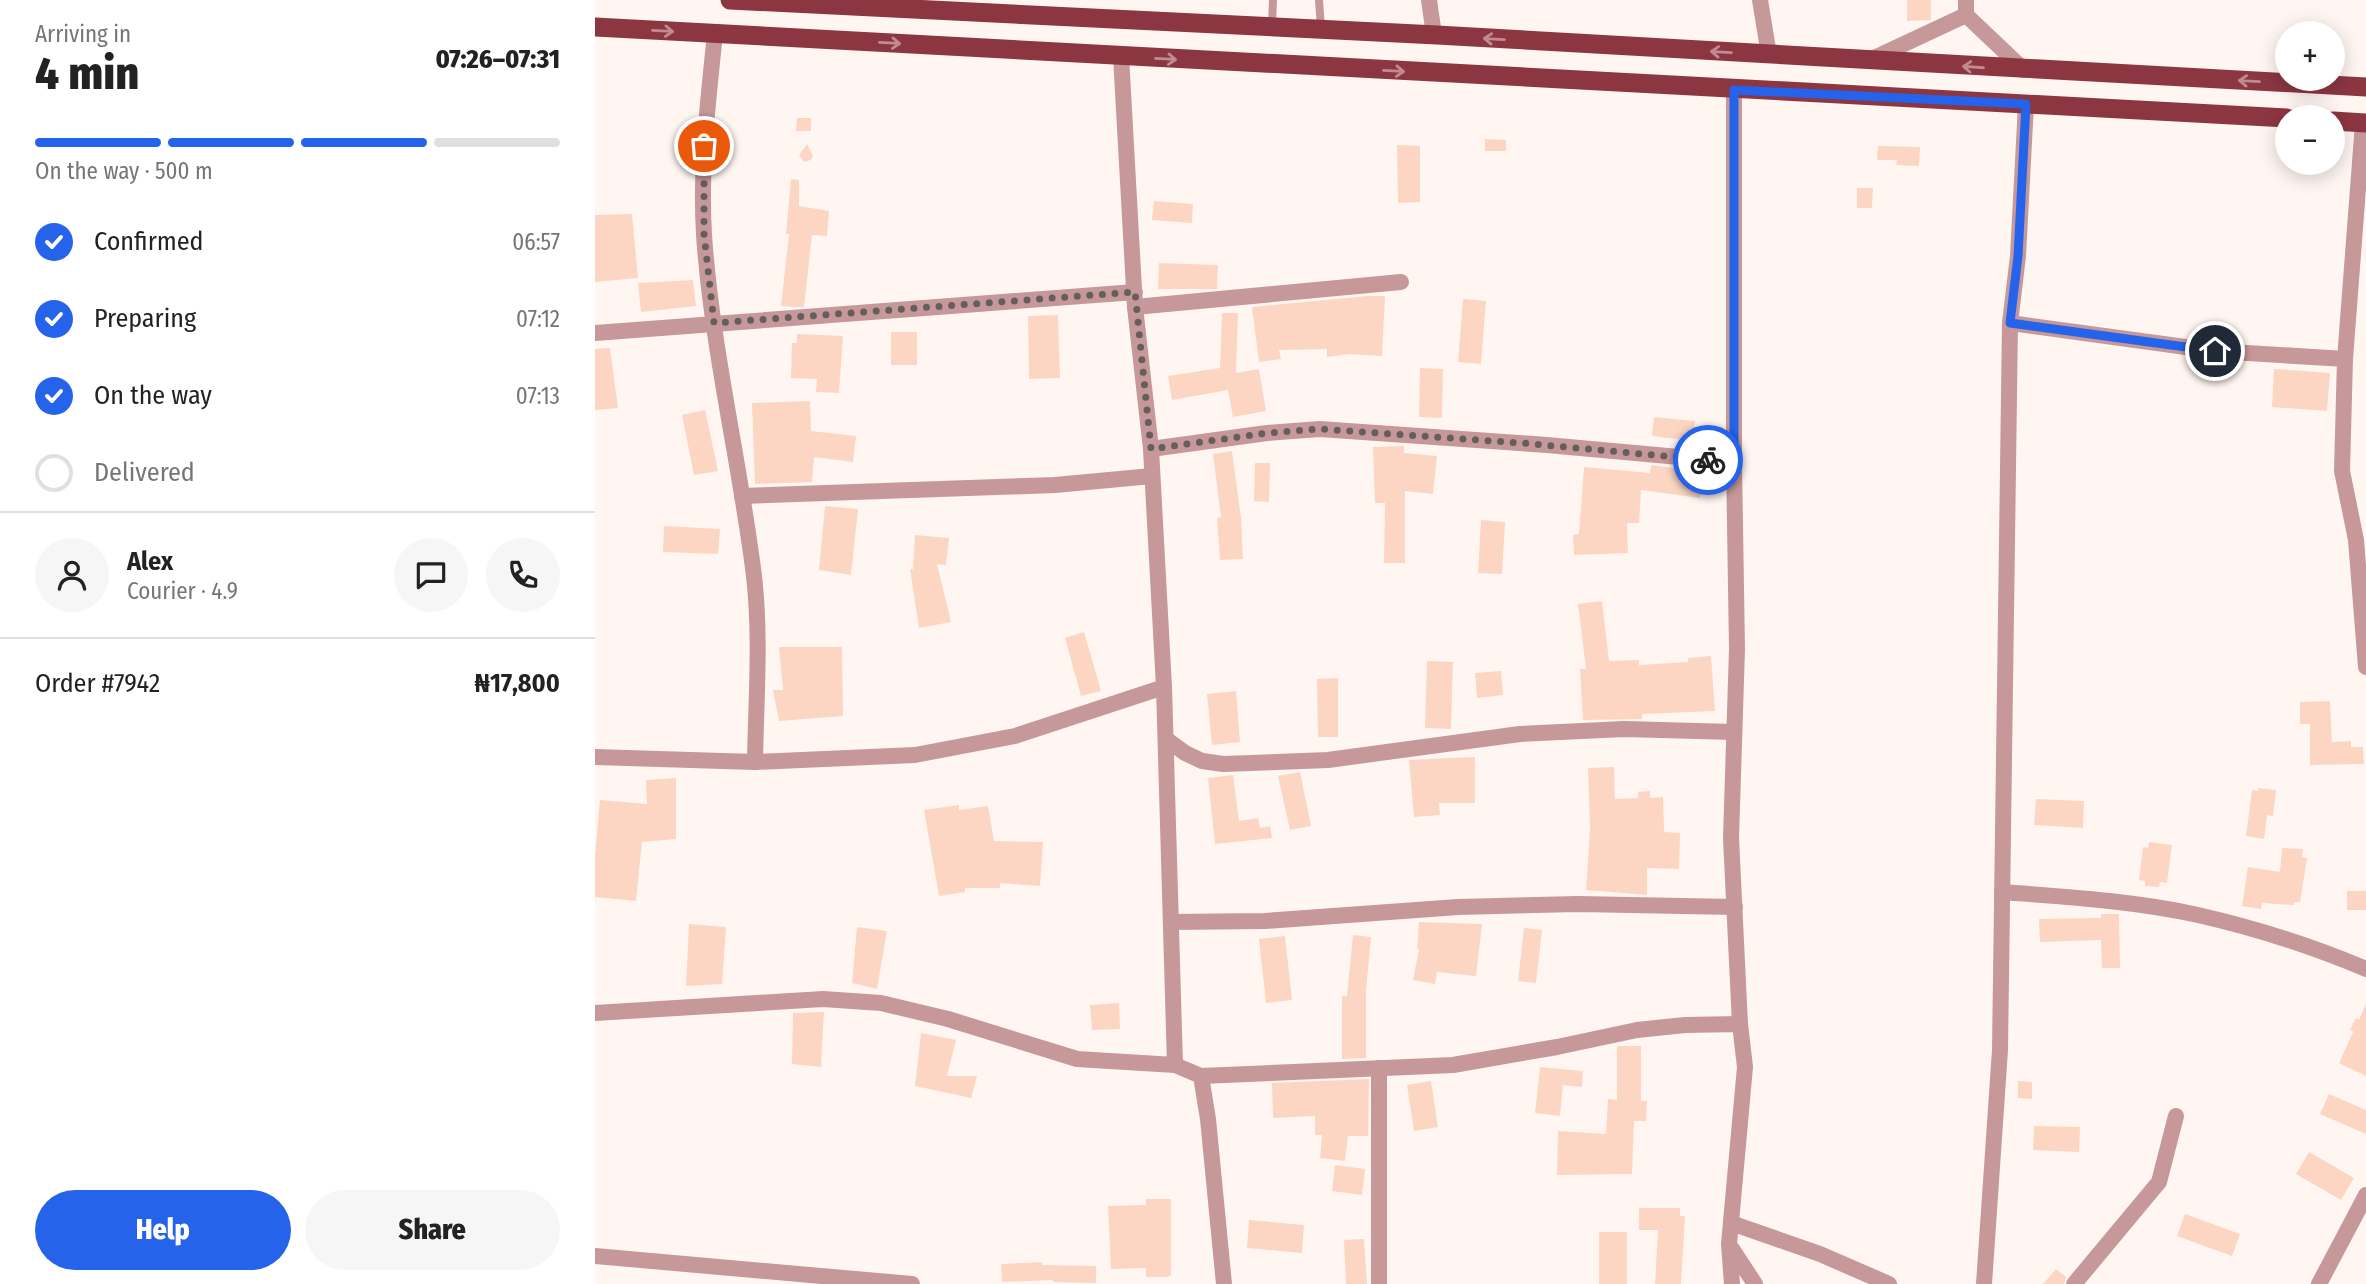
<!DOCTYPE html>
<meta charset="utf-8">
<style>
body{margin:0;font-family:"Fira Sans Condensed",sans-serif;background:#f6f6f6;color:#222;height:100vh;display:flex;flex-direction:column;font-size:26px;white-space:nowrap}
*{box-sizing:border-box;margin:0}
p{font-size:23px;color:#767676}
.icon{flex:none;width:38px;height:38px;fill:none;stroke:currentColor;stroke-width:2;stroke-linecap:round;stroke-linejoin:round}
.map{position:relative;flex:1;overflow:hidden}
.details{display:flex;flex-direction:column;background:#fff;width:595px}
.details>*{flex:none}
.controls{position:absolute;left:1680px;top:21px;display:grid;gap:14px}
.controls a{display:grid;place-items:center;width:70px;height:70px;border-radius:50%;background:#fff;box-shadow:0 4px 18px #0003;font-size:35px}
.pin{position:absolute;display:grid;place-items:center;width:60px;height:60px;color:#fff;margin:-30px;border:4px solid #fff;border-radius:50%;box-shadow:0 2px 7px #0007}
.courier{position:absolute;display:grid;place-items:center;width:70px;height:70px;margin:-35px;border:5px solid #2563eb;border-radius:50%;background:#fff;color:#222;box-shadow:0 2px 9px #0007}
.summary em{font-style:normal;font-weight:800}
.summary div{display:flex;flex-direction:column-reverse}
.summary{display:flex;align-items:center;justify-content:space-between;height:119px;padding:0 35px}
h1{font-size:46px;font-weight:800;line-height:52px}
.bar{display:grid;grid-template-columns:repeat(4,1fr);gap:10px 7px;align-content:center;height:84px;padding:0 35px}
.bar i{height:9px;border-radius:5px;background:#e0e0e0}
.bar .selected{background:#2563eb}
.bar p{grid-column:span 4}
.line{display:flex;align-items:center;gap:18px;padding:0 35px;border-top:2px solid #e0e0e0}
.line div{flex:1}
.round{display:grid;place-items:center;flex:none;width:74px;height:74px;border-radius:37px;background:#f6f6f6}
ol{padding:0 35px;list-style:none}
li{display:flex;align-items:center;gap:21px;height:77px}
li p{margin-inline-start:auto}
li .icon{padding:7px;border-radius:50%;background:#2563eb;color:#fff;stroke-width:4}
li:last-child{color:#767676}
li i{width:38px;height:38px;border:4px solid #e0e0e0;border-radius:50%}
.cta{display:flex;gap:14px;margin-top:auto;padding:14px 35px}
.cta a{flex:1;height:80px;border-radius:42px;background:#2563eb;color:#fff;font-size:28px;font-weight:800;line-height:80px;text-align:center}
.cta a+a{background:#f6f6f6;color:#222}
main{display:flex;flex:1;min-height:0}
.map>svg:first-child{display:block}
.building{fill:#fcd6c2}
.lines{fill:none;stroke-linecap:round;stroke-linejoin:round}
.service{stroke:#c7989a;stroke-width:8}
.minor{stroke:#c7989a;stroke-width:16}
.trunk{stroke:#8c3641;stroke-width:19}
.oneway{stroke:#c08c91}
.done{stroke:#655f5c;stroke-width:7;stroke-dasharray:0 12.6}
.route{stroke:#2563eb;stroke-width:9}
</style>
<main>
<section class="details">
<div class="summary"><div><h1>4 min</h1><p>Arriving in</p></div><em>07:26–07:31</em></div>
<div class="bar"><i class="selected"></i><i class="selected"></i><i class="selected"></i><i></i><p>On the way · 500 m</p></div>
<ol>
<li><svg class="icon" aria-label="check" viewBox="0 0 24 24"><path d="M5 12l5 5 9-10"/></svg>Confirmed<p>06:57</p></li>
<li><svg class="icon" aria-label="check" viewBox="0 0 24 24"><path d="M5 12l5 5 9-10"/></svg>Preparing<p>07:12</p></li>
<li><svg class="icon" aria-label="check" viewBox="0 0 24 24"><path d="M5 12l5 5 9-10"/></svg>On the way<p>07:13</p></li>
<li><i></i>Delivered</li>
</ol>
<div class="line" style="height:126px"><a class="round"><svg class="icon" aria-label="person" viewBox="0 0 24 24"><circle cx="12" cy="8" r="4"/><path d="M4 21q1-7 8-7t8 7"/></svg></a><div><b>Alex</b><p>Courier · 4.9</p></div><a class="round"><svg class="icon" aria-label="chat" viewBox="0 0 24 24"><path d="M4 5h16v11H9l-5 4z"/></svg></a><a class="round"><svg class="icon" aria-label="phone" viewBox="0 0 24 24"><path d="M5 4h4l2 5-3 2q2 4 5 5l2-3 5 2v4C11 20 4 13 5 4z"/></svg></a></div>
<div class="line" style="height:91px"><div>Order #7942</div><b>₦17,800</b></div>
<div class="cta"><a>Help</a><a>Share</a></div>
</section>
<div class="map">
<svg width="1771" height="1284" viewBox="0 0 1771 1284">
<rect width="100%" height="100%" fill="#fff6f2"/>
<g class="building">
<path d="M1312,0H1336V20L1312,21Z"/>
<path d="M202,118H216V131H201Z"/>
<path d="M124,138L136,139V152H123Z"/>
<path d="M890,139L911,140V151H890Z"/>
<path d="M212,144L218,156L216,160L209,162L204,155Z"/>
<path d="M802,145L825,146V202L803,203Z"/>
<path d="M1283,146L1325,147L1324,166L1301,165L1302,160H1282Z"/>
<path d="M196,179L204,180V206L234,211L232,236L217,235L209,307H198L186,306L194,234H191Z"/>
<path d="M1262,188H1278L1277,208H1262Z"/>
<path d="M559,201L598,204L597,223L557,220Z"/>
<path d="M37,214L43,278L0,282V215Z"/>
<path d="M564,263L623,265L622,289H563Z"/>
<path d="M98,280L101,306L46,312L43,283Z"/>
<path d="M773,296H790L787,356L754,354L732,357V349L684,350L686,359L664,362L657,307Z"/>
<path d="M868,299L891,301L886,364L863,362Z"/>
<path d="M627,313H643L641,373L664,369L671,411L638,417L633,390L577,400L573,376L625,368Z"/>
<path d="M463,315L465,378L434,379L433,316Z"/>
<rect x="296" y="332" width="26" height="33"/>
<path d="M202,334L248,336L244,393L221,392L222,379L196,378L197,343H202Z"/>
<path d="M15,348L23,408L0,410V349Z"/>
<path d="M825,368L848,369L847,418L824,417Z"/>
<path d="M1679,369L1735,373L1732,411L1677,407Z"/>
<path d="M215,401L216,431L261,436L258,462L219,457L217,482L160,484L157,403Z"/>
<path d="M110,410L123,471L99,475L87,415Z"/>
<path d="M1059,417L1100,421L1097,441L1057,436Z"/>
<path d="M809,446V453L842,456L838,494L810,491V563H789L790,503H780L778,447Z"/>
<path d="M637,451L646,518L648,559L625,560L622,518L626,517L618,454Z"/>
<path d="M660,463H675L674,502L659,501Z"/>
<path d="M1056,465L1109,472L1105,498L1046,490L1044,523H1032L1033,553L979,555L978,535L984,534L989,467L1055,473Z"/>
<path d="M230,506L263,509L256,575L224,570Z"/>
<path d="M886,520L910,522L907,574L883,573Z"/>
<path d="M69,526L125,529L123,554L68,552Z"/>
<path d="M320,535L354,538L351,565L342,564L356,622L324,628L315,569H318Z"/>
<path d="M1007,601L1014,661L1044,660V665L1093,662V658L1116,656L1120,711L1047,714V719L988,720L985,669H991L983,604Z"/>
<path d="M489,632L506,691L486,696L470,638Z"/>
<path d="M184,647H247L248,716L184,721L178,690H188Z"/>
<path d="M832,661L858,662L856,729L830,728Z"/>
<path d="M906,671L908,695L882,698L880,673Z"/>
<path d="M743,678V737H723L722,679Z"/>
<path d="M641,691L645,742L617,745L612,694Z"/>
<path d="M1735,701L1737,742L1756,741V747H1768L1769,764L1715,765V724H1705V702Z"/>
<path d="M880,757V803H844L845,815L819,817L814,760Z"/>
<path d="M1019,767L1020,799L1043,798V792L1055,791V798L1068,797L1069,832L1085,833L1084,869L1052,868V895L991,890L995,828L993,768Z"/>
<path d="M705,772L716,826L695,830L683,776Z"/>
<path d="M638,775L644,821L663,818L665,828L675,826L677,838L620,844L613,778Z"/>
<path d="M81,778V839L47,842L41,901L0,897V855L5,800L52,804L51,780Z"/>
<path d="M1663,788L1681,790L1678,816L1672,815L1669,839L1651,836L1657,790L1663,791Z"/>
<path d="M1441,799L1489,801L1488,828L1439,825Z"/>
<path d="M364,805V810L393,806L399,841L448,842L445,886L405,883V888H370V892L344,896L329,810Z"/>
<path d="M1554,842L1577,845L1572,883L1565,882L1564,887L1550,886V881L1544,880L1548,847L1553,848Z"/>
<path d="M1687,848L1708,849L1707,857L1712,858L1705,902H1699V905L1667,903L1666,909L1647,906L1653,867L1685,872Z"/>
<rect x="1752" y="891" width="19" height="19"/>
<path d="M1506,914H1524L1525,968H1507L1506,940L1445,942L1444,919L1506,918Z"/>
<path d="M824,922L887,924L881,976L842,972L840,984L818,980L824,949H822Z"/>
<path d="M94,924L131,927L127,984L91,986Z"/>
<path d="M262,927L292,931L282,989L257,983Z"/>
<path d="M929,928L947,930L941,983L923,981Z"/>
<path d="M758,935L776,937L771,991V1058L747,1059V996H752Z"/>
<path d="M690,936L697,1000L671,1003L664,939Z"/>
<path d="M524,1003L525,1029L497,1030L495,1005Z"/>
<path d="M1771,1004V1076L1744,1063L1758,1032L1755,1030L1761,1018L1764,1020Z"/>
<path d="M229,1012L226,1067L197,1064L198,1013Z"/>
<path d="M326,1033L361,1040L352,1076H382L376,1098L320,1086Z"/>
<path d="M1022,1046H1046V1101H1052L1051,1121H1039L1037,1174L962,1175L963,1131L1011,1134L1013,1099L1022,1100Z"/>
<path d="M945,1067L988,1071L987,1087L968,1085L965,1116L940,1113Z"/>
<path d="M774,1079L773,1136H753L750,1161L725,1158L727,1135H720V1116L678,1118L677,1083Z"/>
<path d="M836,1081L843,1127L819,1131L812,1085Z"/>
<path d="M1423,1081L1437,1082V1099L1423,1098Z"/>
<path d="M1734,1094L1771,1110V1134L1725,1114Z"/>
<path d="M1439,1126L1485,1127L1484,1152L1438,1150Z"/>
<path d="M1714,1152L1759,1178L1746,1200L1701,1174Z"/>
<path d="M740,1165L770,1169L767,1195L737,1191Z"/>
<path d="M551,1199H576V1275L572,1277H551V1268L516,1269L513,1206L551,1205Z"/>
<path d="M1044,1208H1085V1216H1090L1086,1284H1060L1063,1230H1044Z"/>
<path d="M1590,1214L1645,1234L1637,1256L1582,1236Z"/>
<path d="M654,1220L709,1225L707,1253L652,1248Z"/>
<rect x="1004" y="1232" width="28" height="52"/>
<path d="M769,1239L772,1284H751L749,1240Z"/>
<path d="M447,1262V1265L501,1266V1283L458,1282V1280L407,1282L406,1264Z"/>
<path d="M1461,1269L1471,1277L1469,1284H1448Z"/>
</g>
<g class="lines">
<g class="service">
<path d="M724,0L726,28"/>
<path d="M677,25L678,0"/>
</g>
<g class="minor">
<path d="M834,0L839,35"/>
<path d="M1165,0L1174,55"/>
<path d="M1371,0V15L1429,70"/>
<path d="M120,34C113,101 105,168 109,235C117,350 145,462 159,576C166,637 161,701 160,762"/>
<path d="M526,56L540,307L556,449L569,687L580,1065"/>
<path d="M1277,59L1371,15"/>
<path d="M1139,90V462L1142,649L1136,838L1145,1024"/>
<path d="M540,307L806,282"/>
<path d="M1415,323L1620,351L1750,359L1747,471L1761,540L1771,667"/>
<path d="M0,333L540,292"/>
<path d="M1750,359L1768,123"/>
<path d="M556,449L672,433L725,429L952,445L1139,462"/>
<path d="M147,496L460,485L557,476"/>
<path d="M571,739L590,753L607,761L628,764L733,760L925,734L1029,729L1139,732"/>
<path d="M0,757L160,762L320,755L420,736L569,687"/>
<path d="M1407,892C1473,897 1539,901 1603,915C1660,928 1717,946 1771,969"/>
<path d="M576,922L670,921L863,907L983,904L1140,907"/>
<path d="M0,1013L228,999L286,1003L353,1019L482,1059L580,1065L606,1076L613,1119L629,1284"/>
<path d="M784,1068V1284"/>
<path d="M606,1076L858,1065L962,1047L1042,1030L1090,1025L1145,1024L1150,1067L1134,1244L1137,1284"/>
<path d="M1136,1223L1225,1254L1294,1284"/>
<path d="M1137,1249L1160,1284"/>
<path d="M0,1256L317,1284"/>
<path d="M1389,1284L1405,1050L1415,323L1423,256L1431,104"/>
<path d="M1479,1284L1564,1182L1581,1116"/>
<path d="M1724,1284L1771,1195"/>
</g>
<g class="trunk">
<path d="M135,0C370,12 606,23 842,35C1152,51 1461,72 1771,87"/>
<path d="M0,27L1692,118"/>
<path d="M1738,121L1771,123"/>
</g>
</g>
<defs><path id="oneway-shaft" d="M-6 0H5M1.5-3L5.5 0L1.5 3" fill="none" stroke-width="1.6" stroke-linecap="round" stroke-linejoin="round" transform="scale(1.75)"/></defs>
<g class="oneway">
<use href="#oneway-shaft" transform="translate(68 31) rotate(3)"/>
<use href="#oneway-shaft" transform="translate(899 39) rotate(-177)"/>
<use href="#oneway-shaft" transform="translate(295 43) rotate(3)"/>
<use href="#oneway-shaft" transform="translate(1126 52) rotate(-177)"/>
<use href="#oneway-shaft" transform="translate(571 59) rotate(3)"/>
<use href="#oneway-shaft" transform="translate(1378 67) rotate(-176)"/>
<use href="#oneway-shaft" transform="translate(799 71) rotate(3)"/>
<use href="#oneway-shaft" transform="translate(1654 81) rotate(-177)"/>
</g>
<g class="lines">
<path class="done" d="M109,146V234L119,323L540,292L556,449L672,433L725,429L927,443L1113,460"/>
<path class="route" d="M1113,460L1139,462V90L1431,104L1423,256L1415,323L1620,351"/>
</g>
</svg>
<div class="controls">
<a>+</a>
<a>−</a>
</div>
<div class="pin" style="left:109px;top:146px;background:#ea580c"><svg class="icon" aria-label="bag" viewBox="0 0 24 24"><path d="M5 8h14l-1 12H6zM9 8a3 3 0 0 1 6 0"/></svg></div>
<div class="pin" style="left:1620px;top:351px;background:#1f2937"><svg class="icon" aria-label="home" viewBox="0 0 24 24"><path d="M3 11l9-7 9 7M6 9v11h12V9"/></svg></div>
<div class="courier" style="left:1113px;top:460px"><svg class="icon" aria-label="bike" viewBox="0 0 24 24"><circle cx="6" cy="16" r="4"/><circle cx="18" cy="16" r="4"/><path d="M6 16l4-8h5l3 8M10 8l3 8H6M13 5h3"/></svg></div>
</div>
</main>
